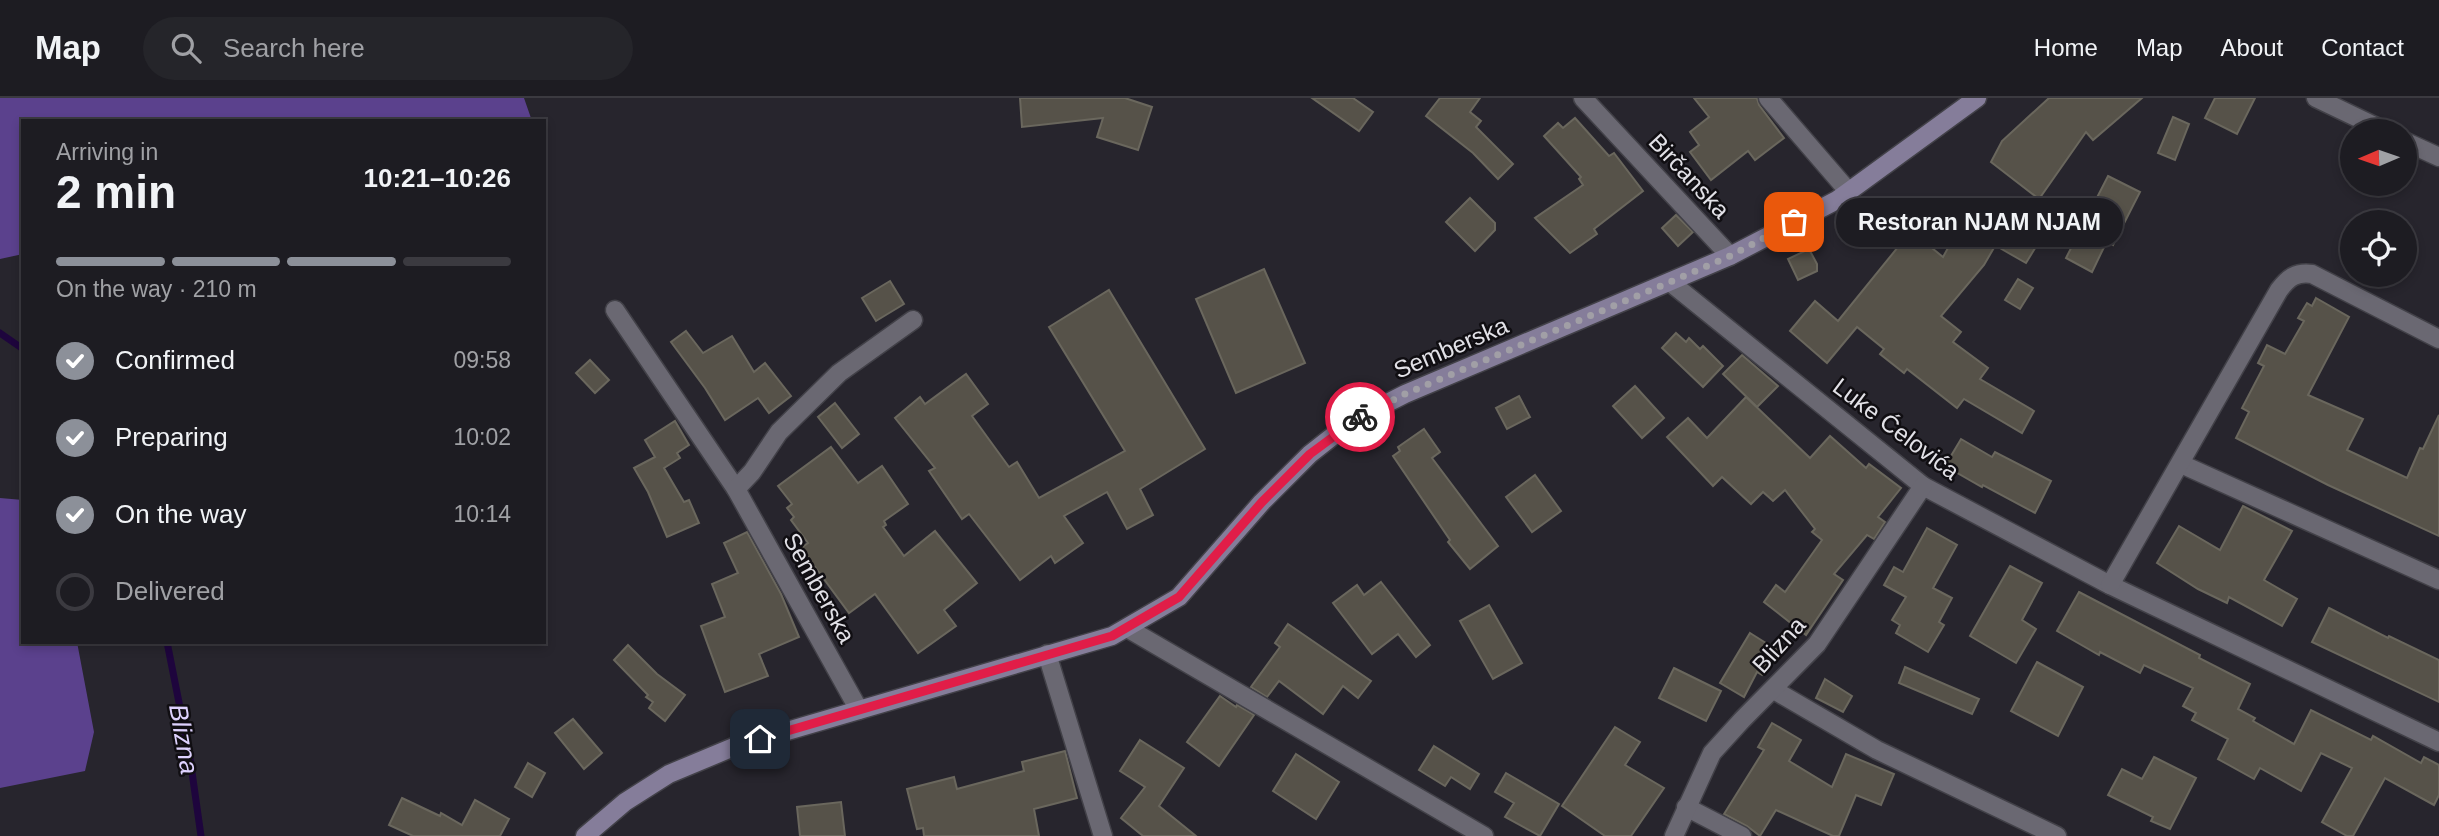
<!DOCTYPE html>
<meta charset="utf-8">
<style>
body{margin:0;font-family:Helvetica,sans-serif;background:#25252a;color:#f1f3f6;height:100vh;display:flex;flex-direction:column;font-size:26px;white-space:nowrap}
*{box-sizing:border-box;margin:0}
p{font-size:23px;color:#a0a1a5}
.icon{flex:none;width:38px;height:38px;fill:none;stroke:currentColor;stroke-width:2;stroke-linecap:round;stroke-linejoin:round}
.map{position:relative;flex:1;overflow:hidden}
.details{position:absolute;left:21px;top:21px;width:525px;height:525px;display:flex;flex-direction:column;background:#1d1c22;border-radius:0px;box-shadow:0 4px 10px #0003,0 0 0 2px #3b3a40}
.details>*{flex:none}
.needle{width:46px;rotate:268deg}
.controls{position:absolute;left:2340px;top:21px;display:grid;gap:14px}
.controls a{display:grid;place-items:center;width:77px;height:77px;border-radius:50%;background:#1d1c22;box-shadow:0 4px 10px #0003,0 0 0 2px #3b3a40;font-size:35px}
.pin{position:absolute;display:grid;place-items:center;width:60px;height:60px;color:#fff;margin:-30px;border-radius:14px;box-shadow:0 4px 10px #0006}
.courier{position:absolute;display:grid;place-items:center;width:70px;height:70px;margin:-35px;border:5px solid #e11d48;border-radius:50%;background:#fff;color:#222;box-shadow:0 2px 9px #0007}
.bubble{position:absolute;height:49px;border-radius:24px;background:#1d1c22;box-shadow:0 4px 10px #0003,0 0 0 2px #3b3a40;font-size:23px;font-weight:700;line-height:49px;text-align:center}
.overview em{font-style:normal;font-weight:700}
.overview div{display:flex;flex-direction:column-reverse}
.overview{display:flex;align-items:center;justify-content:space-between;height:119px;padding:0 35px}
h1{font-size:46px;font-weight:700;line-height:52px}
.bar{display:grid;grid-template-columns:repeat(4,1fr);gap:10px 7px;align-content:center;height:84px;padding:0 35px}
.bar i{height:9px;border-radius:5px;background:#3b3a40}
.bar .current{background:#8c9099}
.bar p{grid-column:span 4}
ol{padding:0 35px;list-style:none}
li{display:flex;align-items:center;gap:21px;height:77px}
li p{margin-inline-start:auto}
li .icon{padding:7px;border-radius:50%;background:#8c9099;color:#fff;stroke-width:4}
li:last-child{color:#a0a1a5}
li i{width:38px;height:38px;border:4px solid #3b3a40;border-radius:50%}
header{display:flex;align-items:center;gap:42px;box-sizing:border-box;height:98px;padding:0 35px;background:#1d1c22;border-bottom:2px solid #3b3a40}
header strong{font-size:33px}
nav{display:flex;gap:38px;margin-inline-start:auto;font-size:24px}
.search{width:490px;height:63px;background:#25252a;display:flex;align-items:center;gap:18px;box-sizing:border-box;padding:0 24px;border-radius:38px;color:#a0a1a5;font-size:26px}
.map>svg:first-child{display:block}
.forest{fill:#5b418d}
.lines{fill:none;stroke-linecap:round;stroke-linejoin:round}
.stream{stroke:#1e053d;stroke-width:7}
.building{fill:#565249;stroke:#6a675d;stroke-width:2}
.street-casing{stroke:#424148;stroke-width:21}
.secondary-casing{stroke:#424148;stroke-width:21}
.street{stroke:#6a6872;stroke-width:18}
.secondary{stroke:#857d9a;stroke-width:18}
.done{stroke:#a19fa6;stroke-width:7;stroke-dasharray:0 12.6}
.route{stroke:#e11d48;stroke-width:9}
.labels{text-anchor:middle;stroke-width:5;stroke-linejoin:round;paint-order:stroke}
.street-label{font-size:24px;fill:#e2e1e7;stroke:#100e12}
.water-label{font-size:26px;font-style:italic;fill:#ded2fe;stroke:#100e12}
</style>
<header>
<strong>Map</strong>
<div class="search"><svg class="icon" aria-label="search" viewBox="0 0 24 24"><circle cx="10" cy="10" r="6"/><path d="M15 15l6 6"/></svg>Search here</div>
<nav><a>Home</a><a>Map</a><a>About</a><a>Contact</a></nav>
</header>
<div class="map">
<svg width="2439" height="738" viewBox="0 0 2439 738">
<rect width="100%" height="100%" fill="#27252d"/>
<g class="forest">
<path d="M0,0H524L532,23H23V156L0,161Z"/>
<path d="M0,400L23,402V544H77L94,634L85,673L0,690Z"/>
</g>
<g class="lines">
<g class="stream">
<path d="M0,235L23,251"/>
<path d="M167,544L190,660L201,738"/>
</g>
</g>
<g class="building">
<path d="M1020,0H1125L1152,9L1138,52L1097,39L1103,20L1022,29Z"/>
<path d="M1312,0H1353L1373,14L1359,33Z"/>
<path d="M1440,0H1480L1470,14L1481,23L1476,29L1513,66L1498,81L1473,55L1426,18Z"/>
<path d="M1694,0H1757L1759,7L1784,40L1755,62L1748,53L1711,82L1690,54L1699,47L1690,34L1709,19Z"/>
<path d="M2049,0H2142L2093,42L2086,34L2039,101L1991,64L2002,43Z"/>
<path d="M2215,0H2255L2237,36L2205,20Z"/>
<path d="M2173,19L2189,26L2175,62L2158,55Z"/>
<path d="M1575,20L1609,58L1614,55L1643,93L1594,131L1597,136L1570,155L1535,120L1583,87L1579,81L1581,79L1544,38L1558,25L1563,30Z"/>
<path d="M2108,78L2140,94L2113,147L2107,143L2092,174L2066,160Z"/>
<path d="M1470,100L1495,125V132L1475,153L1446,124Z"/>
<path d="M1676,117L1693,134L1678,148L1662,130Z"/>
<path d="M1964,121L1999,141L1984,167L1941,218L1961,234L1953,244L1988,270L1980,281L2034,313L2022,335L1964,301L1957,310L1907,271L1904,275L1880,256L1884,251L1857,229L1827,265L1790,233L1815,203L1838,223L1911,133L1943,159Z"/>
<path d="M2009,131L2037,147L2026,165L1998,149Z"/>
<path d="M1809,151L1817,166V173L1798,182L1788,161Z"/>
<path d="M1264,171L1305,265L1236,295L1196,201Z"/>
<path d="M2018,181L2033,190L2020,211L2005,202Z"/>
<path d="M890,183L904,206L876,223L862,200Z"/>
<path d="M1109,192L1205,351L1140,391L1153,417L1127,431L1107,394L1064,418L1083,445L1055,465L1051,458L1020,482L969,416L962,421L929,373L935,370L895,320L920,299L925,306L966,276L988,306L972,318L1009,369L1017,364L1039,400L1125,353L1049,229Z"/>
<path d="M2316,200L2349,219L2308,297L2363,321L2347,352L2407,380L2420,350L2423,351L2439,317V438L2328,387L2236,340L2249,314L2242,310L2264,268L2258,265L2267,247L2285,256L2304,223L2298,220L2307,205L2312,208Z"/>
<path d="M686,233L703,255L732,238L754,274L765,265L791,298L769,315L758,300L725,322L705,290L671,244Z"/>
<path d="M1676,235L1686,244L1689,240L1700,251L1703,248L1723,268L1703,289L1662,250Z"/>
<path d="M1742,257L1778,288L1757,309L1723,276Z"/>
<path d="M590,262L609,282L595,295L576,275Z"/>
<path d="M1635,288L1664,320L1642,340L1613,308Z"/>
<path d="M1519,298L1530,319L1507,331L1496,310Z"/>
<path d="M1746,299L1810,360L1830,338L1866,370L1869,366L1901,390L1878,419L1885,424L1874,441L1867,437L1834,476L1843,482L1806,537L1764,504L1776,487L1785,494L1822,442L1812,434L1815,431L1785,392L1773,403L1763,394L1751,406L1722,379L1713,388L1667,339L1688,320L1707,340Z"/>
<path d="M835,305L859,336L842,350L818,319Z"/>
<path d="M675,323L689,347L677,355L680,360L664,370L684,404L689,402L699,425L667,439L648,394L634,370L655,359L645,342Z"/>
<path d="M1424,331L1440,354L1432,360L1498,448L1470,471L1448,444L1450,442L1393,358L1400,353L1398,349Z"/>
<path d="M1961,341L1992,359L1995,354L2051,383L2035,415L1983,387L1982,389L1945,368Z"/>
<path d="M831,349L858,385L882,368L908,406L884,423L886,427L883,429L904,458L935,433L977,485L944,512L956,528L918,555L875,496L849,515L801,450L808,445L791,422L794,419L787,410L792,406L778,388Z"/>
<path d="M1535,377L1561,413L1532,434L1506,399Z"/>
<path d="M2243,408L2292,433L2264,482L2297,501L2282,528L2229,499L2227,505L2198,491L2157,465L2179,428L2220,452Z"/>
<path d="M1927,430L1957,447L1933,490L1952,500L1939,524L1944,527L1928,554L1896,535L1900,527L1892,522L1906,499L1884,487L1894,469L1903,474Z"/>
<path d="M747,434L781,496L799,539L759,556L768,578L725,594L701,528L725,519L712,486L738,475L724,445Z"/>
<path d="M2010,468L2042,485L2022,522L2036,531L2016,565L1970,538Z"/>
<path d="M1381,484L1430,547L1416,559L1398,536L1372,556L1333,505L1357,487L1364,497Z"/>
<path d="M2079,494L2200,557L2199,560L2250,586L2238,611L2255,620L2253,623L2294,646L2311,612L2371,642L2373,638L2421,665L2424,659L2439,667V697L2434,707L2385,680L2353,738H2347L2322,724L2352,670L2321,655L2301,693L2260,670L2254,681L2218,661L2228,641L2192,622L2196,615L2183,608L2193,590L2144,567L2140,575L2100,554L2099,557L2057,533Z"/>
<path d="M1489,507L1522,565L1493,581L1460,523Z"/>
<path d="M2329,510L2388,540L2389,538L2439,562V604L2312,544Z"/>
<path d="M1288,526L1371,583L1358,600L1343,588L1323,616L1279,583L1267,599L1251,589L1280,549L1275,545Z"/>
<path d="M1750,535L1777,552L1762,577L1757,574L1744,599L1720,585Z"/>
<path d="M628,547L657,576L685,597L665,623L649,610L653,604L646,599L648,597L614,562Z"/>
<path d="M2037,564L2083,589L2058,638L2011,613Z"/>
<path d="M1905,569L1979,601L1972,616L1899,585Z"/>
<path d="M1674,570L1721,593L1706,623L1659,600Z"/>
<path d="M1825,581L1852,598L1843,614L1816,600Z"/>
<path d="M1220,598L1236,609L1237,607L1254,617L1219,668L1187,644Z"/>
<path d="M573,621L602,655L584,671L555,635Z"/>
<path d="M1772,625L1801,642L1789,663L1832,689L1846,656L1894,676L1881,707L1856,697L1839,738H1833L1776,712L1760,738L1747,728L1724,716L1764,652L1758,649Z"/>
<path d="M1615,629L1640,644L1625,667L1664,690L1631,738H1605L1562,708Z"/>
<path d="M1140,642L1184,670L1159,708L1196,738H1143L1121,720L1145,689L1120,673Z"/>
<path d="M1434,648L1479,676L1470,691L1451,679L1445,688L1419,672Z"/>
<path d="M1065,653L1077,700L1034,711L1039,738H924L923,730L917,731L907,691L954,679L957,691L1024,673L1022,664Z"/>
<path d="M1296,656L1339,684L1316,721L1273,693Z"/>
<path d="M2154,659L2196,680L2170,731L2151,723L2153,719L2108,697L2122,671L2142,681Z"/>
<path d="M528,665L545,675L532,699L515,689Z"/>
<path d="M1506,675L1559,706L1540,738L1505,719L1514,705L1495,694Z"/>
<path d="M402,700L440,718L441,715L462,727L475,702L509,721L500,738H413L389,727Z"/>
<path d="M841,704L845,738H800L797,709Z"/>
</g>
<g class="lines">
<g class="street-casing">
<g id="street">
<path d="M1583,0L1730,158"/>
<path d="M1768,0L1849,94"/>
<path d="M2316,0L2385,33"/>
<path d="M2404,43L2439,59"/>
<path d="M1670,184L1923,388L2110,487L2439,644"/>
<path d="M615,212L736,391"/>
<path d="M2181,366L2439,482"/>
<path d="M2110,487L2279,192C2289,179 2296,174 2312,176L2439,241"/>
<path d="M1127,530L1484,738"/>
<path d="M1047,556L1103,738"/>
<path d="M1774,592L1877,652L2057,738"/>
<path d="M859,612L736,391L752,374L779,334L839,275L913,222"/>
<path d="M1686,709L1742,738"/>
<path d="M1674,738L1712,655L1742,622L1817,546L1923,388"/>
</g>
</g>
<g class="secondary-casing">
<path id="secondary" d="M585,738L625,704L669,676L736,648L1112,538L1179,499L1262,404L1310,356L1352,323L1405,296L1730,158L1837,102L1977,0"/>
</g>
<use href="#street" class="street"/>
<use href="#secondary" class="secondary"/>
</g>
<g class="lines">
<path class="done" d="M1360,319L1405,296L1670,184L1730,158L1794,124"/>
<path class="route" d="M760,641L1112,538L1179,499L1262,404L1310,356L1360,319"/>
</g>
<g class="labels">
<g class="street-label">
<text transform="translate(1689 78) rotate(47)" y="8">Birčanska</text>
<text transform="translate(1451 250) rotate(-23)" y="8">Semberska</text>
<text transform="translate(1896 331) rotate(37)" y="8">Luke Ćelovića</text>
<text transform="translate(819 490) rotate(61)" y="8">Semberska</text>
<text transform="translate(1779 547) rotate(-48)" y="8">Blizna</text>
</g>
<g class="water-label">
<text transform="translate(184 641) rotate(80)" y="9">Blizna</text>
</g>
</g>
</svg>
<div class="controls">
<a><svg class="needle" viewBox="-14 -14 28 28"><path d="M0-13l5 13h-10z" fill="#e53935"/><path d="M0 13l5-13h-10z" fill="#a0a1a5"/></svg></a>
<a><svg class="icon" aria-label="locate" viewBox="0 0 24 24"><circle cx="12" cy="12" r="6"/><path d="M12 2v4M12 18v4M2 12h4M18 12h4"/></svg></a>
</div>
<div class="pin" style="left:1794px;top:124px;background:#ea580c"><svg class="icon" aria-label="bag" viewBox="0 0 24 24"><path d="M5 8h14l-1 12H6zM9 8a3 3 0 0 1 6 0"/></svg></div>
<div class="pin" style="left:760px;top:641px;background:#1f2937"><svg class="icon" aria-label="home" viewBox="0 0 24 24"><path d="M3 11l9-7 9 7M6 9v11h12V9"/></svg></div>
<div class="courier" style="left:1360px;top:319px"><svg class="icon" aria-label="bike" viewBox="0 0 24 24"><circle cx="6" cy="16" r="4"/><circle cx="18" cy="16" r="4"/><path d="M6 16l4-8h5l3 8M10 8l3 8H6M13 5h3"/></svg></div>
<div class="bubble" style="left:1836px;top:100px;width:287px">Restoran NJAM NJAM</div>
<section class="details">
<div class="overview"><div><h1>2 min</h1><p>Arriving in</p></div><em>10:21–10:26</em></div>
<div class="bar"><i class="current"></i><i class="current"></i><i class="current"></i><i></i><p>On the way · 210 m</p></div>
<ol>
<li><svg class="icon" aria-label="check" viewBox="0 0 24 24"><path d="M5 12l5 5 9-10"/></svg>Confirmed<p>09:58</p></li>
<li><svg class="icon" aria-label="check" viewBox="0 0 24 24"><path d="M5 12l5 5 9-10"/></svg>Preparing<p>10:02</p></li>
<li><svg class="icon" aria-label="check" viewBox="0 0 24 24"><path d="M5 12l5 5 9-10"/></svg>On the way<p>10:14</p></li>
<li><i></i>Delivered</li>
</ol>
</section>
</div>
